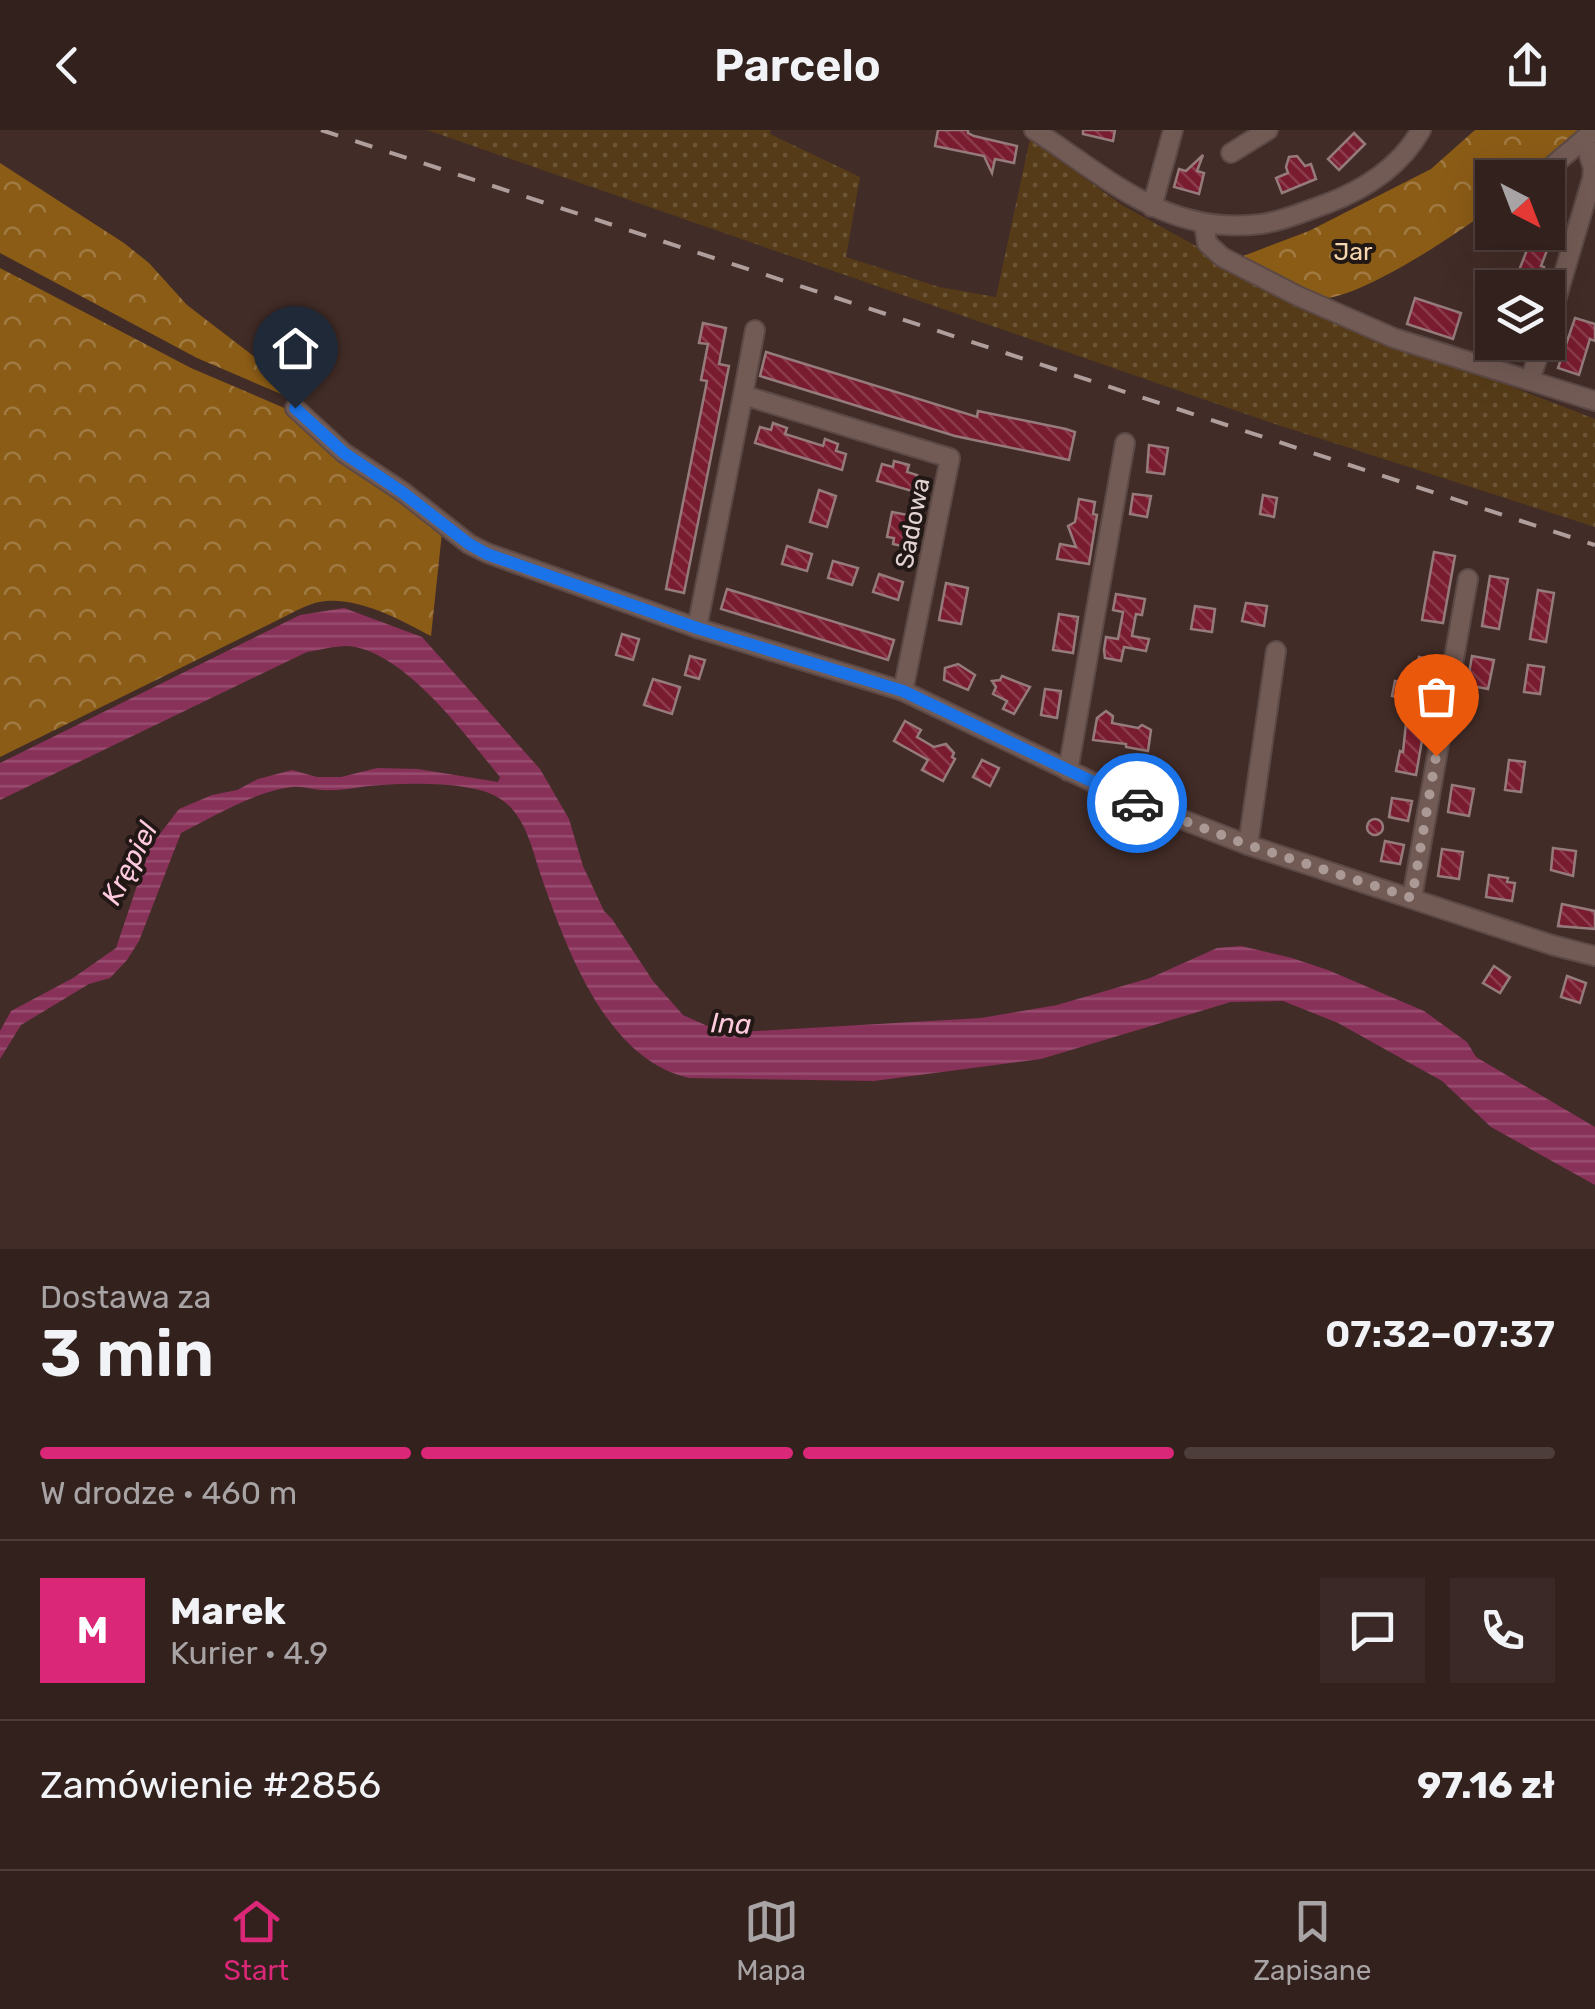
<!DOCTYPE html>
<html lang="pl">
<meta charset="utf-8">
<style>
body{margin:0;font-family:Rubik,sans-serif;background:#3a2926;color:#f1f3f6;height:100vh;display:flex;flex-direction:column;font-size:38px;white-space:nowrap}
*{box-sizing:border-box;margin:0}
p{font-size:32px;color:#a8a3a4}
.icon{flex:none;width:55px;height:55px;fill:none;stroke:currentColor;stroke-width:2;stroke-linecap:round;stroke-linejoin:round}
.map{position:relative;height:1119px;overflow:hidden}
.drawer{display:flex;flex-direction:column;background:#32211d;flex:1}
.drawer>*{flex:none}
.needle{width:65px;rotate:138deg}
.controls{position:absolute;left:1475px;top:30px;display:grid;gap:20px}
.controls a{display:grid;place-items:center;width:90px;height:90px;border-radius:0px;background:#32211d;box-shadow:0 10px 40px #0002,0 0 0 2px #4d3e3b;font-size:50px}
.pin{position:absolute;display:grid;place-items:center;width:85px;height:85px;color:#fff;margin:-102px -42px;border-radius:50% 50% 50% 0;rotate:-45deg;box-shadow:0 0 10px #0007}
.pin .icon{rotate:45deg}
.courier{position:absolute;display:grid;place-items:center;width:100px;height:100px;margin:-50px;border:8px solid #1a73e8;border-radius:50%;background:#fff;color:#222;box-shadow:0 2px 12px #0007}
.summary em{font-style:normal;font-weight:600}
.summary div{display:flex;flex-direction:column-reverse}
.summary{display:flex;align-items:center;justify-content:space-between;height:170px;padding:0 40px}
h1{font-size:65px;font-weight:600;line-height:75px}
.bar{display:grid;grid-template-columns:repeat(4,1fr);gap:15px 10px;align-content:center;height:120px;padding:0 40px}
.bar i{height:12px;border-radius:8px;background:#4d3e3b}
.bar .selected{background:#db2777}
.bar p{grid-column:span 4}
.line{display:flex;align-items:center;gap:25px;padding:0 40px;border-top:2px solid #4d3e3b}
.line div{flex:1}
.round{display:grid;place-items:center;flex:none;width:105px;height:105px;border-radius:0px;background:#3a2926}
header{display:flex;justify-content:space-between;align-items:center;height:130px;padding:0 40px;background:#32211d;font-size:45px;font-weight:600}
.tab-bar{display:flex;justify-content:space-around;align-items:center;height:140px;border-top:2px solid #4d3e3b;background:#32211d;font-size:28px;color:#a8a3a4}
.tab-bar a{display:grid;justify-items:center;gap:5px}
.tab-bar .selected{color:#db2777}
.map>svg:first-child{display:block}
.grass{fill:url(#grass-dots)}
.forest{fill:url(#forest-crowns)}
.water{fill:url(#water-rules)}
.building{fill:url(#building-back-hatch);stroke:#957b7c;stroke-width:2.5}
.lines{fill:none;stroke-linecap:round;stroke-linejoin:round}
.minor-casing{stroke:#5c4946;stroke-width:22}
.minor{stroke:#735b55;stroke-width:18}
.rail{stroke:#af9e9b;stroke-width:4;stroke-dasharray:18 18;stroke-linecap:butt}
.done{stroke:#aa9995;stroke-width:10;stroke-dasharray:0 18}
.route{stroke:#1a73e8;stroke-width:12}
.labels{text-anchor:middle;stroke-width:8;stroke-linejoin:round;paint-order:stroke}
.park-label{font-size:25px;fill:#f5d5ae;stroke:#211715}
.street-label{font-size:25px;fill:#e2d3d0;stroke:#211715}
.water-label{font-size:28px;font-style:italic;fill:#fecadd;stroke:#211715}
</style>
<header><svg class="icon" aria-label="back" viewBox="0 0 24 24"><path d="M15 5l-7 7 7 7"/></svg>Parcelo<svg class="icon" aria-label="share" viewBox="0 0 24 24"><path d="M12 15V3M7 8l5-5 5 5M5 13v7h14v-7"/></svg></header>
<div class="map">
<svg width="1595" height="1119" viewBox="0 0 1595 1119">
<defs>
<pattern id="grass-dots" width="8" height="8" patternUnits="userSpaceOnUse" patternTransform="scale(2.5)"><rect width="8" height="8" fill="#553b17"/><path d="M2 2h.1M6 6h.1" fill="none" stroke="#6d5638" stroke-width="1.8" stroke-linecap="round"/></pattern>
<pattern id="forest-crowns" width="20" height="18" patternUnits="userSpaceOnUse" patternTransform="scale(2.5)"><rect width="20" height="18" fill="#8b5c16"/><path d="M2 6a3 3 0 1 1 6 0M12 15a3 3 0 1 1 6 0" fill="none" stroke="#a07a42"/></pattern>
<pattern id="water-rules" width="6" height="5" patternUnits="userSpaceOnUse" patternTransform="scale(2.5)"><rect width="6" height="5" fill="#883159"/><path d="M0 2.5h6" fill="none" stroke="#984e70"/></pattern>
<pattern id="building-back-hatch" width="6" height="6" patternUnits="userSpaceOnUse" patternTransform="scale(2.5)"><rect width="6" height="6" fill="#791c2f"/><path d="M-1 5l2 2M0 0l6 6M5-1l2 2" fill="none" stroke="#8c3c4c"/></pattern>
</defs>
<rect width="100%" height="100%" fill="#422c27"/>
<path class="grass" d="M427,0H771L770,4L860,47L846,127L939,157L996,167L1030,9L1122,75L1259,151L1282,168L1595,289V397L1275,294Z"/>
<g class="forest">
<path d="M1475,0H1586L1528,47L1492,48V77C1464,100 1349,177 1314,168C1294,163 1257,138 1238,128L1309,101L1431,39Z"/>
<path d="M0,33L124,113L149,133L187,175L300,262L295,270L197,228L0,123Z"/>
<path d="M0,138L191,238L289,280L443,393L431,506C401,490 361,468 326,471C311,472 296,481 282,488L0,627Z"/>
</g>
<path class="water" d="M344,478L422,507L540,639L569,689L583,736L604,781L612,789L653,851L683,885L723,903L981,888L1057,875L1150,848L1217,818L1241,816L1292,828L1328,840L1424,881L1467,912L1476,927L1595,997V1055L1491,997L1442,951L1338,893L1283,871L1231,872L1041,929L874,951L689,948C605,929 566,817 540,743C532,718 525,686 502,670C474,649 395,653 361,657C348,659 336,661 323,660C313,660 303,656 293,657C258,660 212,687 181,703L139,811L127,830L110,848L89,854L21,895L0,929V901L11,881L73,848L116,818L150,717L179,679L212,665L237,660L258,649L292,640L317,647H341L377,638L418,639L498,652L500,647C467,607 403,519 347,516C334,516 320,520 307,522L0,670V633L300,485Z"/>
<g class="building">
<path d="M938,0H968V3L974,6L1017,16L1014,33L995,29L992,43L984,26L935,16Z"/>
<path d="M1083,0H1115L1113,11L1083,4Z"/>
<path d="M1354,3L1365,14L1339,40L1328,29Z"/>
<path d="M1203,25L1197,41L1204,43L1199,64L1174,57L1179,39L1186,41Z"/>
<path d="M1297,26L1305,36L1311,34L1316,49L1282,63L1276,48L1288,43L1286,37L1289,27Z"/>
<path d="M1548,80L1561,84L1541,136L1544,137L1540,150L1518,143L1534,102H1548Z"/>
<path d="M1415,168L1461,183L1453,209L1407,194Z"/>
<path d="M1575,188L1595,194V211L1590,209L1579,245L1558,238Z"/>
<path d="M703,193L726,198L719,234L729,236L684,463L666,459L707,251L701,250L708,214L699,213Z"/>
<path d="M766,222L977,287L978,281L1066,299L1075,302L1069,330L955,306L760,246Z"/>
<path d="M773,293L787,298L785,304L823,316L825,309L838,314L836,321L846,324L842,340L755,313L760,297L771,300Z"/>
<path d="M1149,315L1168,318L1164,344L1147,342Z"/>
<path d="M894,331L909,335L907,342L917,345L912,361L877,351L882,334L893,337Z"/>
<path d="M819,360L836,366L827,397L810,392Z"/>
<path d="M1133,364L1151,366L1147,387L1130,384Z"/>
<path d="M1263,365L1277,368L1274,387L1260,384Z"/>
<path d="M1079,369L1095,372L1093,384L1097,385L1089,434L1057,429L1060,414L1076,417L1068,396L1075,392Z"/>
<path d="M892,382L913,386L911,418L893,414L894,408L887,407Z"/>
<path d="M787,416L812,424L807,441L782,434Z"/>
<path d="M1434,422L1455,426L1443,493L1422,490Z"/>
<path d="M833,431L858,438L852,455L828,448Z"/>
<path d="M879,444L903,452L898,470L873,462Z"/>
<path d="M1490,446L1508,449L1499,499L1482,496Z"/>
<path d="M946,453L968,458L961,494L939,490Z"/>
<path d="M727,459L894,510L888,530L721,479Z"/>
<path d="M1538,460L1554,463L1546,512L1530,509Z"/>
<path d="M1116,464L1145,469L1142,485L1136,484L1132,506L1149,509L1146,521L1124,517L1121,531L1105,528L1104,520L1106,507L1118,509L1123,482L1113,480Z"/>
<path d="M1246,473L1267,476L1264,496L1242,491Z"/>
<path d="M1195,476L1215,479L1212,502L1191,499Z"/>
<path d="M1059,484L1078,487L1073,523L1053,520Z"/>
<path d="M622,504L639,509L633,530L616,525Z"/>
<path d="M690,526L705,530L699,549L685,545Z"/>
<path d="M1472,526L1494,530L1488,559L1467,555Z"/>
<path d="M1419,527L1432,530L1431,535L1435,536L1433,549L1414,545Z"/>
<path d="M958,534L975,545L968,560L944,550L945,538Z"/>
<path d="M1528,535L1544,537L1540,564L1524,562Z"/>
<path d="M1002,546L1030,557L1014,584L1003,579L1007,571L993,564L996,557L992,551L1000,550Z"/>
<path d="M653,549L680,557L672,584L644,575Z"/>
<path d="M1395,551L1411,554L1409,569L1392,566Z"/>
<path d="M1045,559L1061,561L1057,588L1041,585Z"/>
<path d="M1106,581L1113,586L1112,593L1138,598L1142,595L1151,600L1148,621L1126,617V614L1093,610L1097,588Z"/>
<path d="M1407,584L1422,587L1421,592L1425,593L1416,645L1396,641L1400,621L1403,622Z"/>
<path d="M905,591L921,600L917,607L934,617L946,614L954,623L952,627L955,629L943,651L922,640L928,630L894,611Z"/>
<path d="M982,630L999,638L990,656L973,647Z"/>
<path d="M1509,630L1525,632L1521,662L1505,660Z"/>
<path d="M1452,655L1474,659L1469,686L1448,682Z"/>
<path d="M1392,668L1412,671L1408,691L1389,687Z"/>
<circle cx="1375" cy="697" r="8"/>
<path d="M1385,711L1404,715L1400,734L1381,731Z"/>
<path d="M1553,718L1576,721L1573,746L1551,740Z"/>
<path d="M1442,719L1463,722L1459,749L1438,746Z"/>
<path d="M1489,745L1508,748L1507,752L1515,753L1512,771L1486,767Z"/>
<path d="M1562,774L1595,781V799L1558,796Z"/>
<path d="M1494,836L1510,847L1500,863L1483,853Z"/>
<path d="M1567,846L1586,853L1580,873L1561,867Z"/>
</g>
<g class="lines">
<g class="minor-casing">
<g id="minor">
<path d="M1034,0C1107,47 1166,106 1261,94C1284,91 1305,81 1326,74C1366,59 1400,37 1421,0"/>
<path d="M1231,23L1268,0"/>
<path d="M1538,48L1584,9"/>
<path d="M1152,77L1173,0"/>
<path d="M1204,94L1207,113L1222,127L1298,166L1394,208L1595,271"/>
<path d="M1548,197L1592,49L1593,38L1584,9L1595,0"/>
<path d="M755,200L743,265L950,328L903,561"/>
<path d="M1530,250L1543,212"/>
<path d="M295,278L344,323L403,362L469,414L487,423L697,498L903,561L1124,667L1248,715L1552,815L1595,826"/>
<path d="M697,498L743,265"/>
<path d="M1068,641L1125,313"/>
<path d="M1248,715L1276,521"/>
<path d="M1412,768L1468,449"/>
</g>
</g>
<use href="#minor" class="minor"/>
<path class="rail" d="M321,0L1595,415"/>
</g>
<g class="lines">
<path class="done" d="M1137,673L1248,715L1412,768L1436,626"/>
<path class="route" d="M295,278L344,323L402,362L469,414L487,424L697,498L903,561L1137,673"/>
</g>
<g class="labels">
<g class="park-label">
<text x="1353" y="130">Jar</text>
</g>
<g class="street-label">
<text transform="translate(912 393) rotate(-79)" y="9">Sadowa</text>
</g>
<g class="water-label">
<text transform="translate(129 733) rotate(-63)" y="10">Krępiel</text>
<text transform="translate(731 893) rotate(2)" y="10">Ina</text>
</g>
</g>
</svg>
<div class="controls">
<a><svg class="needle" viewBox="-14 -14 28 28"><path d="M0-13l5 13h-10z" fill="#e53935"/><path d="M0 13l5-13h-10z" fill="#a8a3a4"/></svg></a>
<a><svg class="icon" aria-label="layers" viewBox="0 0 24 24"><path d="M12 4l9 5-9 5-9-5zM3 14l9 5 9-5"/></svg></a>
</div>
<div class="pin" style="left:1436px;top:626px;background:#ea580c"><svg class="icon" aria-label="bag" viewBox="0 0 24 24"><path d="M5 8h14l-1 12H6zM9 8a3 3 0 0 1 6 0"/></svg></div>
<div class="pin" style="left:295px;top:278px;background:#1f2937"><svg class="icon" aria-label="home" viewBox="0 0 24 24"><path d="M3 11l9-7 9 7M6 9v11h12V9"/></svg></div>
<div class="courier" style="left:1137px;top:673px"><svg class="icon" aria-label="car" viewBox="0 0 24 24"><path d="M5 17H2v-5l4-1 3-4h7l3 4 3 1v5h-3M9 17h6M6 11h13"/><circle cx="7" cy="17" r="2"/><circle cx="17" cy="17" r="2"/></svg></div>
</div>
<section class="drawer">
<div class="summary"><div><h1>3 min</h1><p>Dostawa za</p></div><em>07:32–07:37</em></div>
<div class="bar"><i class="selected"></i><i class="selected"></i><i class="selected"></i><i></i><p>W drodze · 460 m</p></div>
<div class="line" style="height:180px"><b class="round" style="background:#db2777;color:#fff">M</b><div><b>Marek</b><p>Kurier · 4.9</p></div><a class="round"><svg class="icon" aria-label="chat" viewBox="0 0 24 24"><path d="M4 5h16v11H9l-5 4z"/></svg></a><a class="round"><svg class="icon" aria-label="phone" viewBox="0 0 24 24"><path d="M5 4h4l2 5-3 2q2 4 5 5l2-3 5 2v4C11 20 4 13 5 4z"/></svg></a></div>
<div class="line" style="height:130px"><div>Zamówienie #2856</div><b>97.16 zł</b></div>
</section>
<nav class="tab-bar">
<a class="selected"><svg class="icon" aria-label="home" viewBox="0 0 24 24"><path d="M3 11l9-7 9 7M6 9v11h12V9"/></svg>Start</a>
<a><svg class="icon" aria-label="map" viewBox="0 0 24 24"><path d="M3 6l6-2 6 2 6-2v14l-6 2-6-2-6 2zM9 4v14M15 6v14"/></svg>Mapa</a>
<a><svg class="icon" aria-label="saved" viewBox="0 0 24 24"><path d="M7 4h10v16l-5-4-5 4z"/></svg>Zapisane</a>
</nav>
